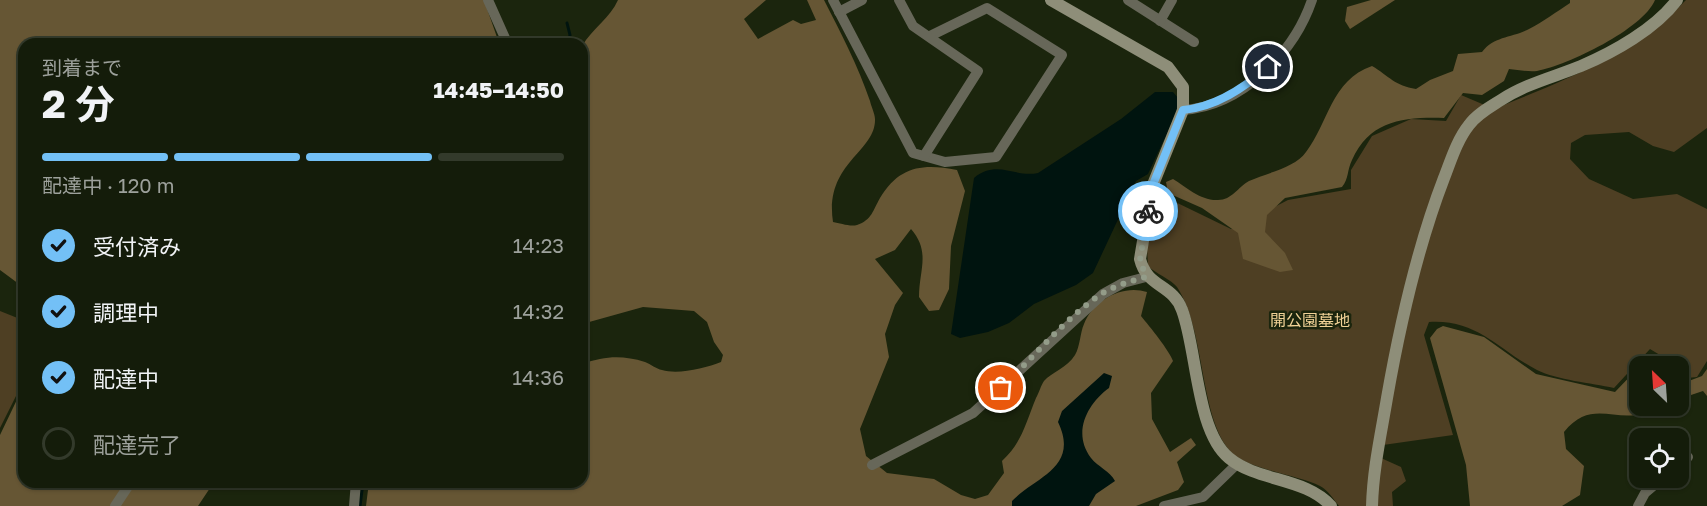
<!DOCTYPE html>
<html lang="ja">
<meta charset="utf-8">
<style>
body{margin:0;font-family:"Golos Text","Noto Sans JP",sans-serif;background:#212918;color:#f1f3f6;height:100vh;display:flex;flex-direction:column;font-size:22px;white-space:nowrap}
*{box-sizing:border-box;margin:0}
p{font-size:20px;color:#9da19c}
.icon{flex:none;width:33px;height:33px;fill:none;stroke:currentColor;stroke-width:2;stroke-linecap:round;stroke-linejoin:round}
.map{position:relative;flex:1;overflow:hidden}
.panel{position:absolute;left:18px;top:38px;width:570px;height:450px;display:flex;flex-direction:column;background:#141c0a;border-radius:18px;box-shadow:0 2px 4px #0004,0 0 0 2px #333a2b}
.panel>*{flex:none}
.needle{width:39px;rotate:335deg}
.tools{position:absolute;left:1629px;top:356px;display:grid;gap:12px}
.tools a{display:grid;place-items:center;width:60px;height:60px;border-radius:12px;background:#141c0a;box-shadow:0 2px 4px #0004,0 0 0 2px #333a2b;font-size:30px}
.pin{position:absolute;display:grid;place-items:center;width:51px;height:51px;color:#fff;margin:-26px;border:3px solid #fff;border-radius:50%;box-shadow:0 2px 6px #0007}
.courier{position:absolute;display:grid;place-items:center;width:60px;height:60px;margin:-30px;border:4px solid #73c0f6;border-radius:50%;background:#fff;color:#222;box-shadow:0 2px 8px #0007}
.summary em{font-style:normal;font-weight:700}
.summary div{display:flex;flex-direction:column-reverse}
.summary{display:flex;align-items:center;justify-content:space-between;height:102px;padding:0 24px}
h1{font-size:39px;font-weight:700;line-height:45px}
.bar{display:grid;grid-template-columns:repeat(4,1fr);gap:9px 6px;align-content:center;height:72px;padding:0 24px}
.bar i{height:8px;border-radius:4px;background:#333a2b}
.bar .selected{background:#73c0f6}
.bar p{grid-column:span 4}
ol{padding:0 24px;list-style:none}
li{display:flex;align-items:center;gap:18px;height:66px}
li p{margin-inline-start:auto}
li .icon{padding:6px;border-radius:50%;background:#73c0f6;color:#111;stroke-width:4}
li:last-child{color:#9da19c}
li i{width:33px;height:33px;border:3px solid #333a2b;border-radius:50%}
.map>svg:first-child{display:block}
.green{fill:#4e3f23}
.forest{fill:#665634}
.water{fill:#00140f}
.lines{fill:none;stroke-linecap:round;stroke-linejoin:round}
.stream{stroke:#00140f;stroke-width:3}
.street{stroke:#676759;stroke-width:10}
.secondary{stroke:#8e8e79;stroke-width:12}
.done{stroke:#939c89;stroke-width:6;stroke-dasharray:0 10.8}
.route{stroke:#73c0f6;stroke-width:8}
.labels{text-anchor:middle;stroke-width:5;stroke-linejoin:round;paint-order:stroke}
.park-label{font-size:16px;fill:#f1d297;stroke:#1b250d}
</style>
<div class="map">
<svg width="1707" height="506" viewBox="0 0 1707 506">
<rect width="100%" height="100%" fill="#1b250d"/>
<g class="green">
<path d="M1686,0H1707V128L1674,152L1653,146L1629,132L1585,135L1571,143L1570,159L1589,179L1633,199L1677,194L1707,209V361L1697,377L1687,378L1678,366L1650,349L1614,388C1591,383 1557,380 1537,370C1498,350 1478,319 1429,322L1424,335L1453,435L1383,445L1381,458L1401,467L1406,481L1392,492L1393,506H1339C1334,500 1328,490 1320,486C1298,475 1247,469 1231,452C1199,417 1206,331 1177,287C1172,280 1155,273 1148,266L1147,248L1163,196L1231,229L1288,200L1351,189V170L1372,136L1411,119L1446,121L1461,95L1494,109C1562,81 1634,55 1686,0Z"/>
<path d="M0,311L20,319L24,323V380L0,428Z"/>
</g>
<g class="forest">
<path d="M0,0H484L499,43L24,44V292L23,287L0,270Z"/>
<path d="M618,0H766L744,19L758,39L793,20L801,24L816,20L807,0H824C841,33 858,66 870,101C871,106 875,114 875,119C876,152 824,163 833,222C840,223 850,227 857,225C872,220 873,210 880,198C899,166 923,163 957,170L965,191L951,246L949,289L939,310L929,311L919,297C919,270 931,252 911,229L895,250L875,259L903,293L895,305L885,334L889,357L860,429L866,456L887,473L934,479L961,495L975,499L988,495L1004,473L1002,461C1022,443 1026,422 1036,398C1039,393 1041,385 1044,381C1052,372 1067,368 1075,355C1080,347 1080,333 1084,324C1093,300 1123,284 1147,292L1141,316C1150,327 1169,350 1173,361L1151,393L1152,419L1170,452L1191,438L1196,445L1177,462L1184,482L1178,490L1136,506H366L369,482H582V364C605,356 622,355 645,362C651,364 656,369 662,370C678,375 706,368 721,362L723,355L714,342L707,322L694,311L643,307L582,324V46C593,28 610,18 618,0Z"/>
<path d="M1371,0H1395L1350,29L1345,21L1347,7Z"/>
<path d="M1570,0H1655C1643,29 1568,65 1537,71C1529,72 1518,70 1509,69L1504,81L1482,95L1463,93L1444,118C1404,117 1370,120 1352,160C1347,170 1349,178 1342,187L1285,198L1267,215L1265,232L1285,253L1293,270L1280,272L1243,259L1238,233L1202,208L1168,193L1166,182L1173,179C1186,187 1201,201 1218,200C1232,200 1238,187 1249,181C1266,173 1295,168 1306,152C1328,124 1331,80 1372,66C1389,76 1395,86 1416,89L1430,80L1453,71L1458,54L1482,52C1494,36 1512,38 1529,29C1543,22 1556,12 1570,3Z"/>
<path d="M1443,326L1484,337L1536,374L1615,392L1639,367L1640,405H1664C1657,408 1650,412 1642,414C1612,421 1590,400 1564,432L1566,449L1584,466L1580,495L1562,506H1470L1466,465L1430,338L1437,329Z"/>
<path d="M1707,369V396L1703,391L1679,399V375L1686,382L1702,376Z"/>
<path d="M24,385V482H107L108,485L133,486L137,482H214L198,506H0V435Z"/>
</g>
<g class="water">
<path d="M1155,92H1173L1178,98L1176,114L1148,174L1136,181L1093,273L1076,285L1034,304L1009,323L988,332L960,338L951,334L974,178C997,159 1015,178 1038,173L1121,119Z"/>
<path d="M1104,373L1112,376L1109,388C1087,404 1072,433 1091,458C1098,467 1110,471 1115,481L1096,494L1089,506H1012V501C1035,477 1080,468 1058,422L1062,411Z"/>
</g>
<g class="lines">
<g class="stream">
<path d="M567,23L570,35L568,44"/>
<path d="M360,506L363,482"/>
</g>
<g class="street">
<path d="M488,0L505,38L504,44"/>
<path d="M833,0L913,153L945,162L996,157L1062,55L987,8L930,36"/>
<path d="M899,0L913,26L978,71L924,156"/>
<path d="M1128,0L1194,42"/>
<path d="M839,12L862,0"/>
<path d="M1160,21L1172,0"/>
<path d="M1183,110C1242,106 1294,53 1312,0"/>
<path d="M872,465L973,413L1103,294L1123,283L1146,277"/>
<path d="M1678,465L1688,457"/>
<path d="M115,506L131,482"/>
<path d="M354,506L356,482"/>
<path d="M1164,506L1203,497L1237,464"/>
<path d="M1638,506L1645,493L1664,477"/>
</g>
<g class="secondary">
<path d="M1051,0L1168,67L1183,87V110L1152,187L1140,259C1147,288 1173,284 1182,310C1197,349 1196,431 1229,458C1258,482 1305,477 1331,506"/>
<path d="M1372,506C1373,469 1381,434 1387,398C1400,324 1417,248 1444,178C1451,160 1457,140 1469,125C1477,114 1490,107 1501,100C1525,84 1554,77 1581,66C1614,52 1655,29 1677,0"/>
</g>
</g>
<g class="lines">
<path class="done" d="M1001,388C1033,358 1067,316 1103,293C1117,285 1131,281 1146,277L1140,260L1148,211"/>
<path class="route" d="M1148,211L1152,187L1183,110C1216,107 1244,88 1268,67"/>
</g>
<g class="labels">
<g class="park-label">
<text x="1310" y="326">開公園墓地</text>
</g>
</g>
</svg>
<div class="tools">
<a><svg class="needle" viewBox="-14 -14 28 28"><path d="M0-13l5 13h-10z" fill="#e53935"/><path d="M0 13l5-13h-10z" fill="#9da19c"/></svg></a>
<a><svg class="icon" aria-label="locate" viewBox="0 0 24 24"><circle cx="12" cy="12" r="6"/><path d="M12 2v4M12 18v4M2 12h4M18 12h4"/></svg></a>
</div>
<div class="pin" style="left:1001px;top:388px;background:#ea580c"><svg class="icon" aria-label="bag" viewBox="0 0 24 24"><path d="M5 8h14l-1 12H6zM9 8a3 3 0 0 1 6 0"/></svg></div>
<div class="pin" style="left:1268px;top:67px;background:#1f2937"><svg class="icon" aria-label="home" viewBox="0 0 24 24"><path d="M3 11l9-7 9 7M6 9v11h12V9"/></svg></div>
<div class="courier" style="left:1148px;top:211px"><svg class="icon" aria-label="bike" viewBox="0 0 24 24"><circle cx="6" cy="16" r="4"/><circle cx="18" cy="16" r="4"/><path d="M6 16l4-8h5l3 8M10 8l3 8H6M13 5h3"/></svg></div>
<section class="panel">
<div class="summary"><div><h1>2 分</h1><p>到着まで</p></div><em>14:45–14:50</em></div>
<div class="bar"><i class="selected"></i><i class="selected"></i><i class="selected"></i><i></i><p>配達中 · 120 m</p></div>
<ol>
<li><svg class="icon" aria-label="check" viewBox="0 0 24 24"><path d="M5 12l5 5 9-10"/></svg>受付済み<p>14:23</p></li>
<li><svg class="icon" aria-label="check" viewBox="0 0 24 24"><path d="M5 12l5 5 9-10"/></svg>調理中<p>14:32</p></li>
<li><svg class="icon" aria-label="check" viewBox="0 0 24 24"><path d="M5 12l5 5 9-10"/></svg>配達中<p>14:36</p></li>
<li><i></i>配達完了</li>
</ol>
</section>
</div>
